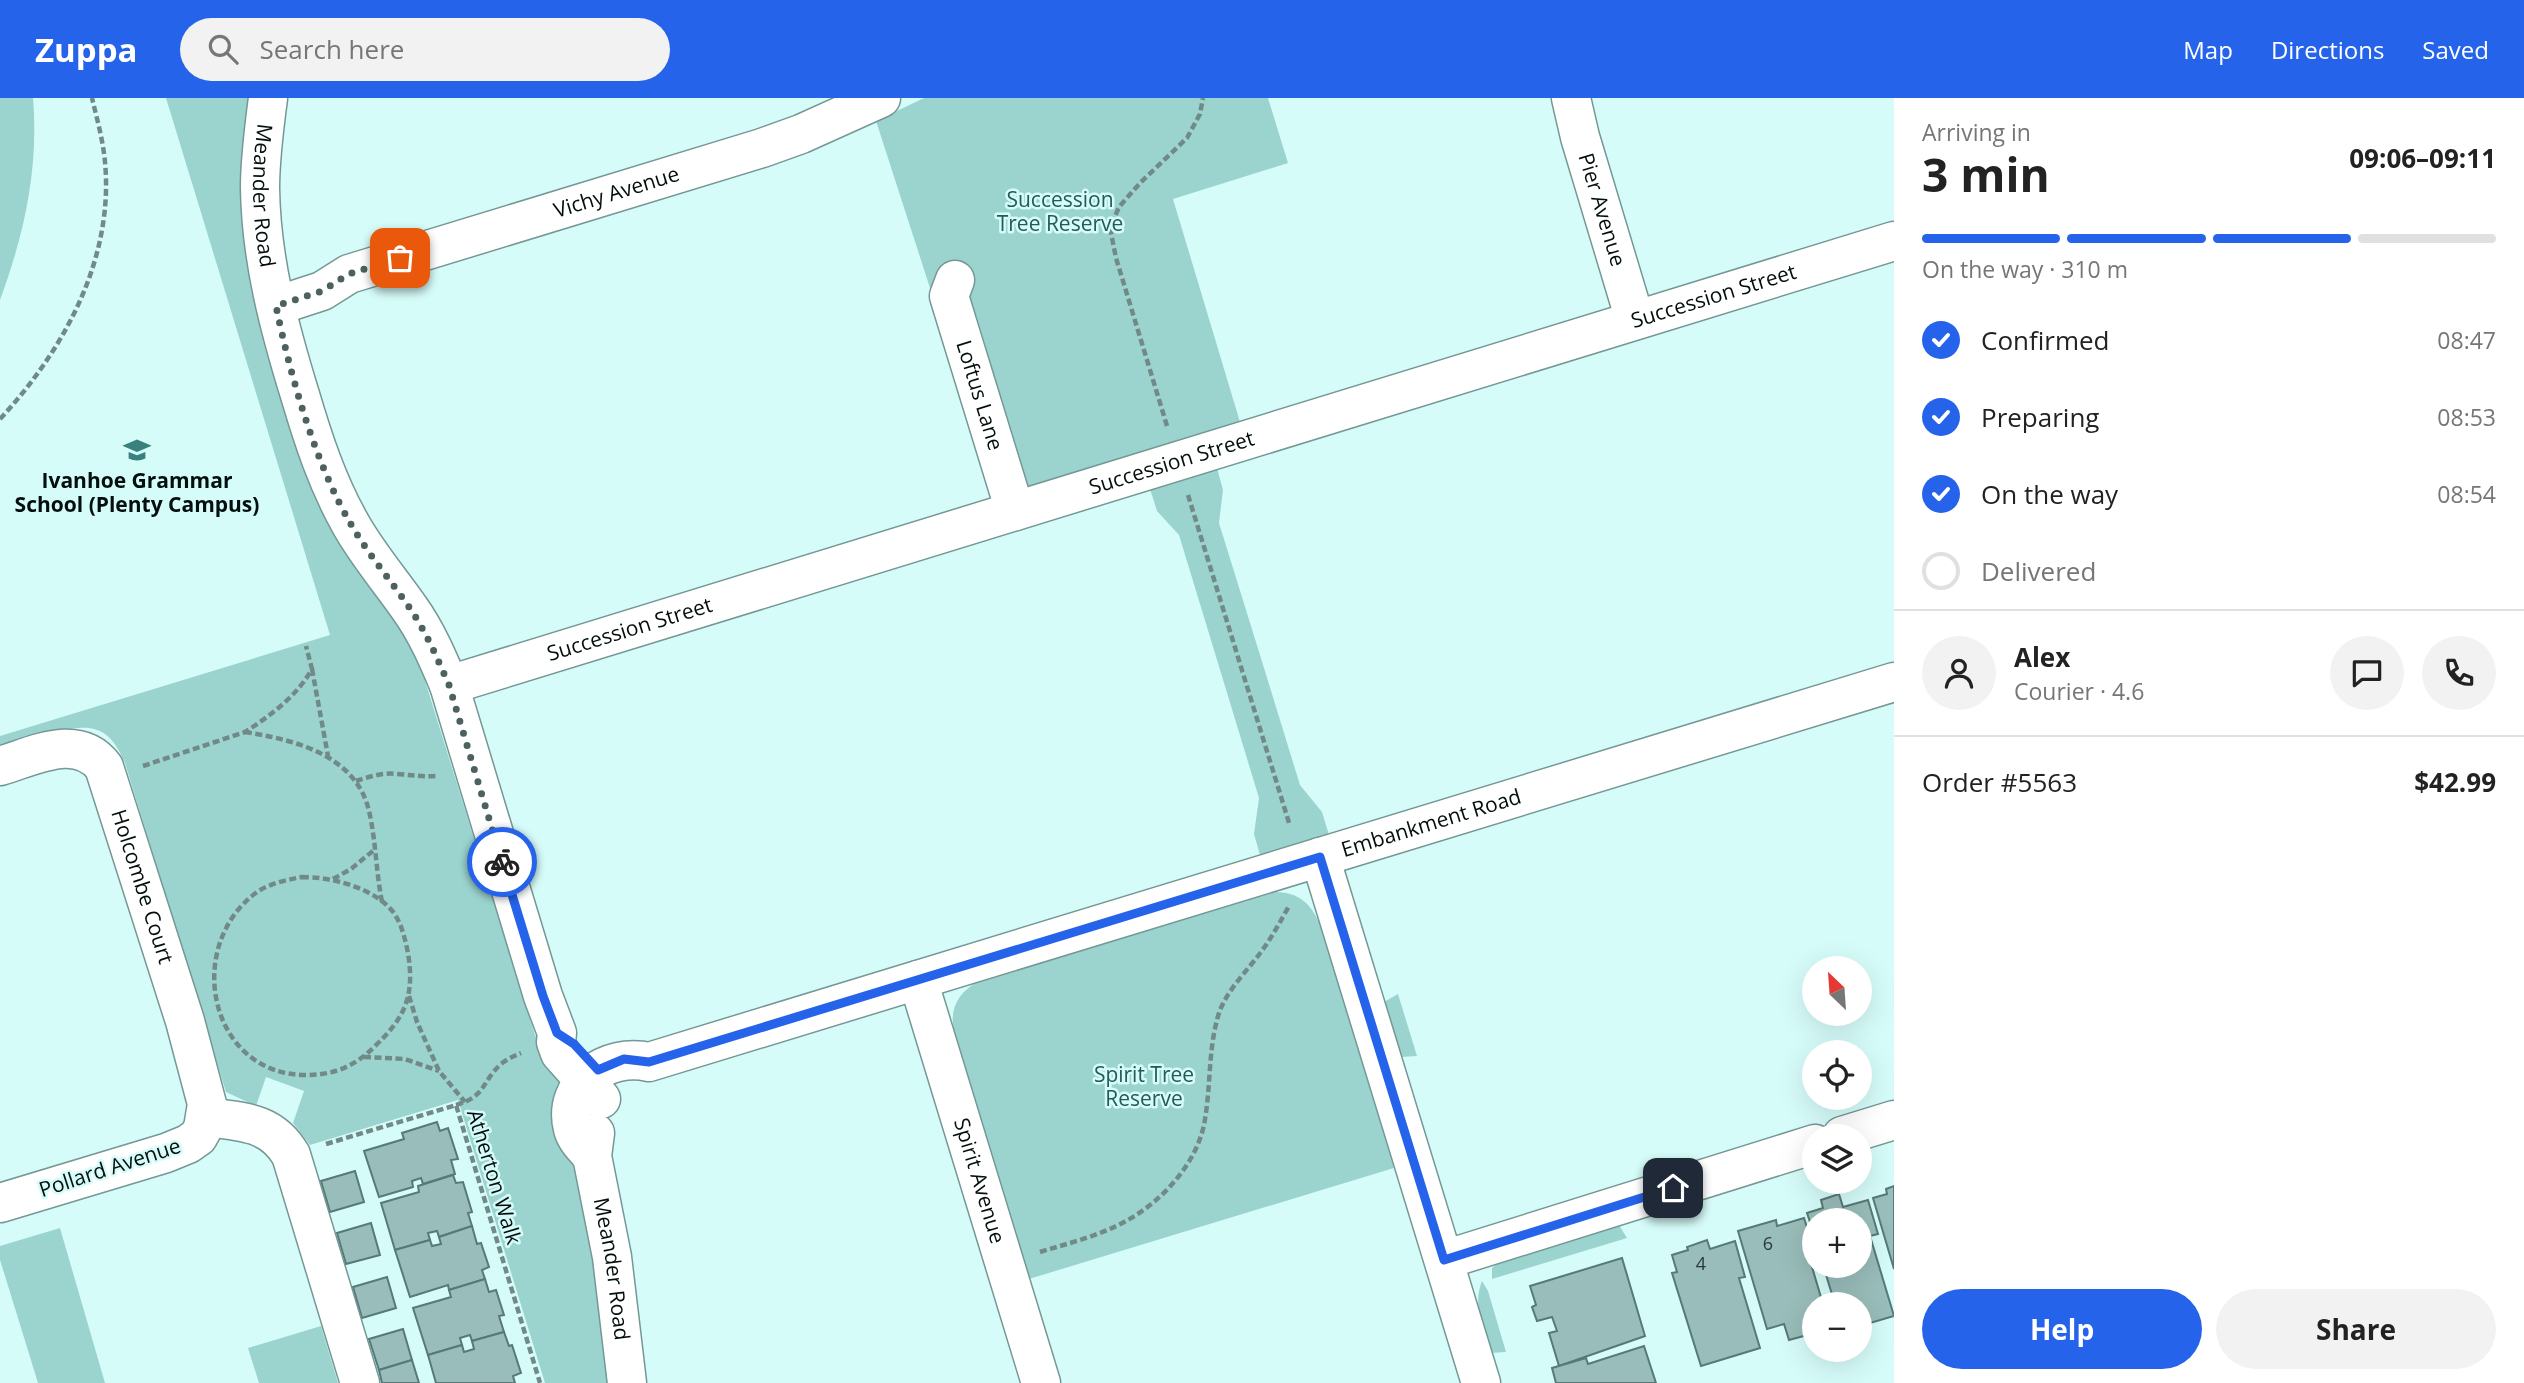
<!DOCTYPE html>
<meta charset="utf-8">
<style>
body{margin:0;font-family:"Open Sans",sans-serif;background:#f2f2f2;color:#222;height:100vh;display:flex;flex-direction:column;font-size:26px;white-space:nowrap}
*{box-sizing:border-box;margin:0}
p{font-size:23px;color:#767676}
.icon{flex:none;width:38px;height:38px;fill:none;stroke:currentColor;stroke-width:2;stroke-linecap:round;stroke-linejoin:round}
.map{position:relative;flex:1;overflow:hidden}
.details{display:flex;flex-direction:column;background:#fff;width:630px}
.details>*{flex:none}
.needle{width:46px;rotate:335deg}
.controls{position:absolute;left:1802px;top:858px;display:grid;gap:14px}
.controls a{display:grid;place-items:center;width:70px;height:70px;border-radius:50%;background:#fff;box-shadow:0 7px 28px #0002;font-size:35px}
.pin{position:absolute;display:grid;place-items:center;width:60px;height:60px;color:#fff;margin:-30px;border-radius:14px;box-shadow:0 4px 10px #0006}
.courier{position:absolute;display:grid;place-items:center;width:70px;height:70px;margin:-35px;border:5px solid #2563eb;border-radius:50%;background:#fff;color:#222;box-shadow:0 2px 9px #0007}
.headline em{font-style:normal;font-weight:700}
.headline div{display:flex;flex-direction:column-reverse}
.headline{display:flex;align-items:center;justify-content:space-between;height:119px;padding:0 28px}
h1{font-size:46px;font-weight:700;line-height:52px}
.bar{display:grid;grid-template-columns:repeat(4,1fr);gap:10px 7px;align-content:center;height:84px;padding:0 28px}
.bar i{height:9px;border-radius:5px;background:#e0e0e0}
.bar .selected{background:#2563eb}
.bar p{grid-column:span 4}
.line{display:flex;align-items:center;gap:18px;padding:0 28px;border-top:2px solid #e0e0e0}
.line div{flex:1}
.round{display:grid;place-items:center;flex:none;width:74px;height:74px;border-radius:37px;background:#f2f2f2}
ol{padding:0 28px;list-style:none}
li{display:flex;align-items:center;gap:21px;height:77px}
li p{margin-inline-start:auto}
li .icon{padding:7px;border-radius:50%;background:#2563eb;color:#fff;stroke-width:4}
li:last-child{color:#767676}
li i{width:38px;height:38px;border:4px solid #e0e0e0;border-radius:50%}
.primary-button{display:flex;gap:14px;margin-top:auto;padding:14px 28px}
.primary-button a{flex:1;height:80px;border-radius:42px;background:#2563eb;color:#fff;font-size:28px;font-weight:700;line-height:80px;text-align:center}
.primary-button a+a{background:#f2f2f2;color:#222}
header{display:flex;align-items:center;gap:42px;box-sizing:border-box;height:98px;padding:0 35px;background:#2563eb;color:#fff}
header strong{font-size:33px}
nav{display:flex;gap:38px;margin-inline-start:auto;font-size:24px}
.search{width:490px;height:63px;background:#f2f2f2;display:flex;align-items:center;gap:18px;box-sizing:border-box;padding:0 24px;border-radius:38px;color:#767676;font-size:26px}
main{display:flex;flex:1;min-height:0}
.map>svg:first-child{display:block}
.green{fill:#9bd4cf}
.building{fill:#99bdba;stroke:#577977;stroke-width:2}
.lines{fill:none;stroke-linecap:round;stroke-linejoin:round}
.minor-casing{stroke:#759895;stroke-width:41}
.path{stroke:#718a88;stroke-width:4.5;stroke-dasharray:7 3.5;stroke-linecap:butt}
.minor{stroke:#fff;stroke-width:38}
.done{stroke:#4d6260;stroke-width:7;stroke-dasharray:0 12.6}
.route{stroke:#2563eb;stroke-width:9}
.labels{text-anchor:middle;stroke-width:5;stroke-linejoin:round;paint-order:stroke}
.number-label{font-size:18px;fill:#283a39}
.street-label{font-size:21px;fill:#030f0e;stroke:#d6fcf9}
.park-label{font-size:21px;fill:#245a57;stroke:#d6fcf9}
.poi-label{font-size:21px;font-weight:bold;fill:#030f0e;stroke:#d6fcf9}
</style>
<header>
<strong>Zuppa</strong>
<div class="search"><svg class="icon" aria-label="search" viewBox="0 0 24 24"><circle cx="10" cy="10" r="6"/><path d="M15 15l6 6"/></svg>Search here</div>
<nav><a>Map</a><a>Directions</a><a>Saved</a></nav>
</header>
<main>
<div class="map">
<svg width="1894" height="1285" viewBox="0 0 1894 1285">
<rect width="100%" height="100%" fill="#d6fcf9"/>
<g class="green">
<path d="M0,0H33C39,70 24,137 0,202Z"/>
<path d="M166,0H250C247,30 243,61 242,92C240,156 256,217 274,278L386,510L401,531L422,573L535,937L539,946L563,977L560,1018L575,1071L590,1143L608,1285H545L458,1002L310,1047L293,1025L304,993L266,979L256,1008L226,994L125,665C119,652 112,637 97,632C72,623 25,645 0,652V638L330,537Z"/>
<path d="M924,0H1268L1288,65L1173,101L1240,324L1025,389L1004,341L1010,328L1000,298L990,291L980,260L986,249L976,217L965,212L939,188L930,190L876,23Z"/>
<path d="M1217,370L1223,392L1219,425L1260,557L1300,687L1322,714L1329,737L1260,757L1254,736L1259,700L1179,437L1157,413L1150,391Z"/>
<path d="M1275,794C1306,794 1316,814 1325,840L1394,1070L1029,1181L954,933C949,909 959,894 980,882Z"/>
<path d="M1398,896L1417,958L1401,959L1384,904Z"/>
<path d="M1619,1127L1627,1140L1492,1181V1170L1498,1165Z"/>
<path d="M60,1130L105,1285H38L5,1178L0,1162V1148Z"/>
<path d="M1482,1183L1488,1193L1506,1254L1491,1255C1484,1230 1472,1208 1482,1183Z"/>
<path d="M321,1228L338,1285H259L248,1250Z"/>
</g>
<g class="building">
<path d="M437,1024L440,1033L448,1030L458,1061L451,1062L455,1076L423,1086L421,1080L412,1083L413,1089L379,1099L364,1053L404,1041L402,1035Z"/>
<path d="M355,1073L364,1104L330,1114L321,1083Z"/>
<path d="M453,1077L456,1085L463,1084L472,1114L468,1115L472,1128L439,1139L437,1133L428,1135L430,1142L395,1152L381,1105L419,1094L418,1088Z"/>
<path d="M1894,1088V1171L1873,1100L1887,1096L1886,1091Z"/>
<path d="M1839,1096L1843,1109L1868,1102L1878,1136L1870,1138L1894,1218L1860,1228V1206H1835L1823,1167H1860V1122H1815V1139L1807,1115L1823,1110L1821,1102Z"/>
<path d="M1804,1120L1815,1154V1156L1809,1159L1823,1206H1815V1235L1789,1242L1784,1226L1767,1231L1738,1133L1776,1122L1777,1128Z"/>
<path d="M371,1125L380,1157L346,1166L337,1135Z"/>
<path d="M472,1128L477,1146L481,1145L489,1169L482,1172L485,1181L449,1192L448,1187L410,1199L395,1152L430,1142L432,1148L441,1146L439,1139Z"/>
<path d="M1707,1142L1710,1151L1735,1143L1745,1179L1739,1180L1760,1250L1701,1268L1672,1175L1677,1174L1672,1157L1688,1152L1687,1149Z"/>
<path d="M1622,1160L1645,1238L1559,1268L1549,1235L1557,1233L1552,1219L1537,1223L1532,1209L1536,1207L1530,1188Z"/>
<path d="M387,1179L396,1210L362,1220L353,1189Z"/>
<path d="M485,1181L489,1194L496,1192L504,1217L499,1218L504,1234L472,1243L470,1237L460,1240L462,1247L428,1257L413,1210L451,1199L449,1192Z"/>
<path d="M403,1231L412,1262L379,1272L369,1241Z"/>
<path d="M504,1234L509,1248L512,1247L521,1275L513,1278L515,1285H436L428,1257L462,1247L464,1254L474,1251L472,1243Z"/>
<path d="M1644,1248L1656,1285H1556L1552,1270L1586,1260L1588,1266Z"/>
<path d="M412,1262L419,1285H382L379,1272Z"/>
</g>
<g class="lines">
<g class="minor-casing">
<g id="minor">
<path id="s1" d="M268,0C264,30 260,60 260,90C261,161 279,229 300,297C313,341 327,384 350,425C367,456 390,482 410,511C427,535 438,561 449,587L543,898L557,935L556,944L560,955L601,1001"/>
<path id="s2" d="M1571,0L1580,39L1635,222"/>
<path id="s3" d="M955,182L949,198L1015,413"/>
<path id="s4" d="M276,208L322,193L349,176L762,50L801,36L881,0"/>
<path id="s5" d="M449,587L1894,143"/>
<path id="s6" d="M0,668C34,658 78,634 104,669L185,923L207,1006L203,1030L198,1039L188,1046L166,1055L0,1105"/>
<path d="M1320,759L1481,1285"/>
<path id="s7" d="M918,882L1041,1285"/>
<path d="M206,1019C242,1024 271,1023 291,1057L360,1285"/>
<path id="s8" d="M595,1035L592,1058L612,1159L627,1285"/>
<path d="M1842,1038L1894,1022"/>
<path id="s9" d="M592,1058C585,1050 576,1042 573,1031C561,986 608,954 649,964L1894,584"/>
<path d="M1444,1162L1815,1046"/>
</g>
</g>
<g class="path">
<path d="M0,321C64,252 114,161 105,64C103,42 97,21 92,0"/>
<path d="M1167,328L1116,160L1110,130L1119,109L1140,85L1187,40L1200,16L1203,0"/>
<path d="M1188,397L1290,728"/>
<path d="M312,571L328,658"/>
<path d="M245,634C295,642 356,657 369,713C376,743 376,774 382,804"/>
<path d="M143,668L245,634C270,618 297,598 312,571L306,548"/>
<path d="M356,683C369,679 383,674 397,676C411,677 422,679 437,678"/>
<path d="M302,779C332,779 375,790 394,815C402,827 405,841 408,855C415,898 405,920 374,949C355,968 334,977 307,977C210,978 182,849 257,794C270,785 287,782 302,779Z"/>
<path d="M333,781L351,771L374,752"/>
<path d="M409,898L417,924L439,973L465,1004"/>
<path d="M364,959L405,961L439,973"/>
<path d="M456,1007C487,998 481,984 501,966C507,961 514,958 521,955"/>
<path d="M326,1046L456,1007L540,1285"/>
<path d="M1040,1154C1069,1145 1099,1138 1126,1123C1163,1103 1199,1063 1205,1021C1211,986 1208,950 1219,915C1227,892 1247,873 1261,854C1272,839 1280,824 1289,808"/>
</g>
<use href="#minor" class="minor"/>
</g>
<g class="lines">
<path class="done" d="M400,160L349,176L322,193L276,208C290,277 316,368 352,428C370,459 394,486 413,515C428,538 438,562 449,587L502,764"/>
<path class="route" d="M502,764L543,898L557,935L574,946L598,972L624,961L649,964L1320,759L1444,1162L1673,1090"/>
</g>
<defs>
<g id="school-bare" transform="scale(2.1)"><path d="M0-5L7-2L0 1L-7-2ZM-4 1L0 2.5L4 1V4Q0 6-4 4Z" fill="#39817c" stroke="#d6fcf9" stroke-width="2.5" paint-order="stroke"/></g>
</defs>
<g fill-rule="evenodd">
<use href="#school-bare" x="137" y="352"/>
</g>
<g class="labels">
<g class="number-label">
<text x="1768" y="1152">6</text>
<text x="1701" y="1172">4</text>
</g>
<g class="street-label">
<text dy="7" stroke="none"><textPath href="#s4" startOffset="360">Vichy Avenue</textPath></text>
<text dy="7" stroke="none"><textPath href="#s1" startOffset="98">Meander Road</textPath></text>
<text dy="7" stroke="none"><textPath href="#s2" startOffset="116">Pier Avenue</textPath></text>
<text dy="7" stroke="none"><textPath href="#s5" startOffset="1323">Succession Street</textPath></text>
<text dy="7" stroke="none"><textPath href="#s3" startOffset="121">Loftus Lane</textPath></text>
<text dy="7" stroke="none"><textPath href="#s5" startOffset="756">Succession Street</textPath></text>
<text dy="7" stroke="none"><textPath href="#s5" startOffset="189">Succession Street</textPath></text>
<text dy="7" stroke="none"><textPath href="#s9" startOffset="973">Embankment Road</textPath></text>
<text dy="7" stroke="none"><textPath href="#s6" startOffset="238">Holcombe Court</textPath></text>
<text transform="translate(110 1070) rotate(-18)" y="7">Pollard Avenue</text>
<text transform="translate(494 1079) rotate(73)" y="7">Atherton Walk</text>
<text dy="7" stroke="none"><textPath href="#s7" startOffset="210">Spirit Avenue</textPath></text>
<text dy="7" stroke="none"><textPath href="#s8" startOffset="138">Meander Road</textPath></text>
</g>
<g class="park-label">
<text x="1060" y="109">Succession<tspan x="1060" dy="24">Tree Reserve</tspan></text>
<text x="1144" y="984">Spirit Tree<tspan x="1144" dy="24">Reserve</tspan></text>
</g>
<g class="poi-label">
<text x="137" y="390">Ivanhoe Grammar<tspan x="137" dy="24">School (Plenty Campus)</tspan></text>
</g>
</g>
</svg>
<div class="controls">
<a><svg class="needle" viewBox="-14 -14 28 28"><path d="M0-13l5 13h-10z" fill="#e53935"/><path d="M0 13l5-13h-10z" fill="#767676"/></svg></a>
<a><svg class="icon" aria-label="locate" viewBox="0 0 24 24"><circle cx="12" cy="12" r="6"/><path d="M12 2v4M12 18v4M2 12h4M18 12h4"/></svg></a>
<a><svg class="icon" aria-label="layers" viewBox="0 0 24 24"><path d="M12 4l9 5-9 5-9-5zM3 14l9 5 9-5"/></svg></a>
<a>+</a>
<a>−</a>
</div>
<div class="pin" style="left:400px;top:160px;background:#ea580c"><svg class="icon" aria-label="bag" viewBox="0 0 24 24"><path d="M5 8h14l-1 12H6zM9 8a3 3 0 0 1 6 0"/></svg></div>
<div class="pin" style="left:1673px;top:1090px;background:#1f2937"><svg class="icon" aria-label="home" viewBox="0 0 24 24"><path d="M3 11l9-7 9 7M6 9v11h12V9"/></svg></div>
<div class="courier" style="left:502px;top:764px"><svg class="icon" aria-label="bike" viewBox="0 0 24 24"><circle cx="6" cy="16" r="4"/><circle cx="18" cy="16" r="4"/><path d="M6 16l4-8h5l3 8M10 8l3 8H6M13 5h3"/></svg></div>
</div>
<section class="details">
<div class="headline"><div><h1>3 min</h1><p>Arriving in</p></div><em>09:06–09:11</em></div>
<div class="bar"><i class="selected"></i><i class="selected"></i><i class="selected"></i><i></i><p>On the way · 310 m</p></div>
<ol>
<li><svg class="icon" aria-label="check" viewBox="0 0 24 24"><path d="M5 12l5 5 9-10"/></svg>Confirmed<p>08:47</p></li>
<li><svg class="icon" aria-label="check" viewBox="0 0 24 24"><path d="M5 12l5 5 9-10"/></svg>Preparing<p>08:53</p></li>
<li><svg class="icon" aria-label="check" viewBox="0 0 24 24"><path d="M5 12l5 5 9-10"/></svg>On the way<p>08:54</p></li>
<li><i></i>Delivered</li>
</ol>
<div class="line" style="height:126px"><a class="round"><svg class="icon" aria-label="person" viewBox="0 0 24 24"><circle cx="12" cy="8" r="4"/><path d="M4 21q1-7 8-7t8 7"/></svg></a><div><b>Alex</b><p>Courier · 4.6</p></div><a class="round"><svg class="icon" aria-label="chat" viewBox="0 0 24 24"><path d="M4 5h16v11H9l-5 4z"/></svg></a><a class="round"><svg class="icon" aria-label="phone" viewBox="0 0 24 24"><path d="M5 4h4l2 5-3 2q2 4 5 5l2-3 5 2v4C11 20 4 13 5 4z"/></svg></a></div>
<div class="line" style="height:91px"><div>Order #5563</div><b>$42.99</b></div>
<div class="primary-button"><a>Help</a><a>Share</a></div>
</section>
</main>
